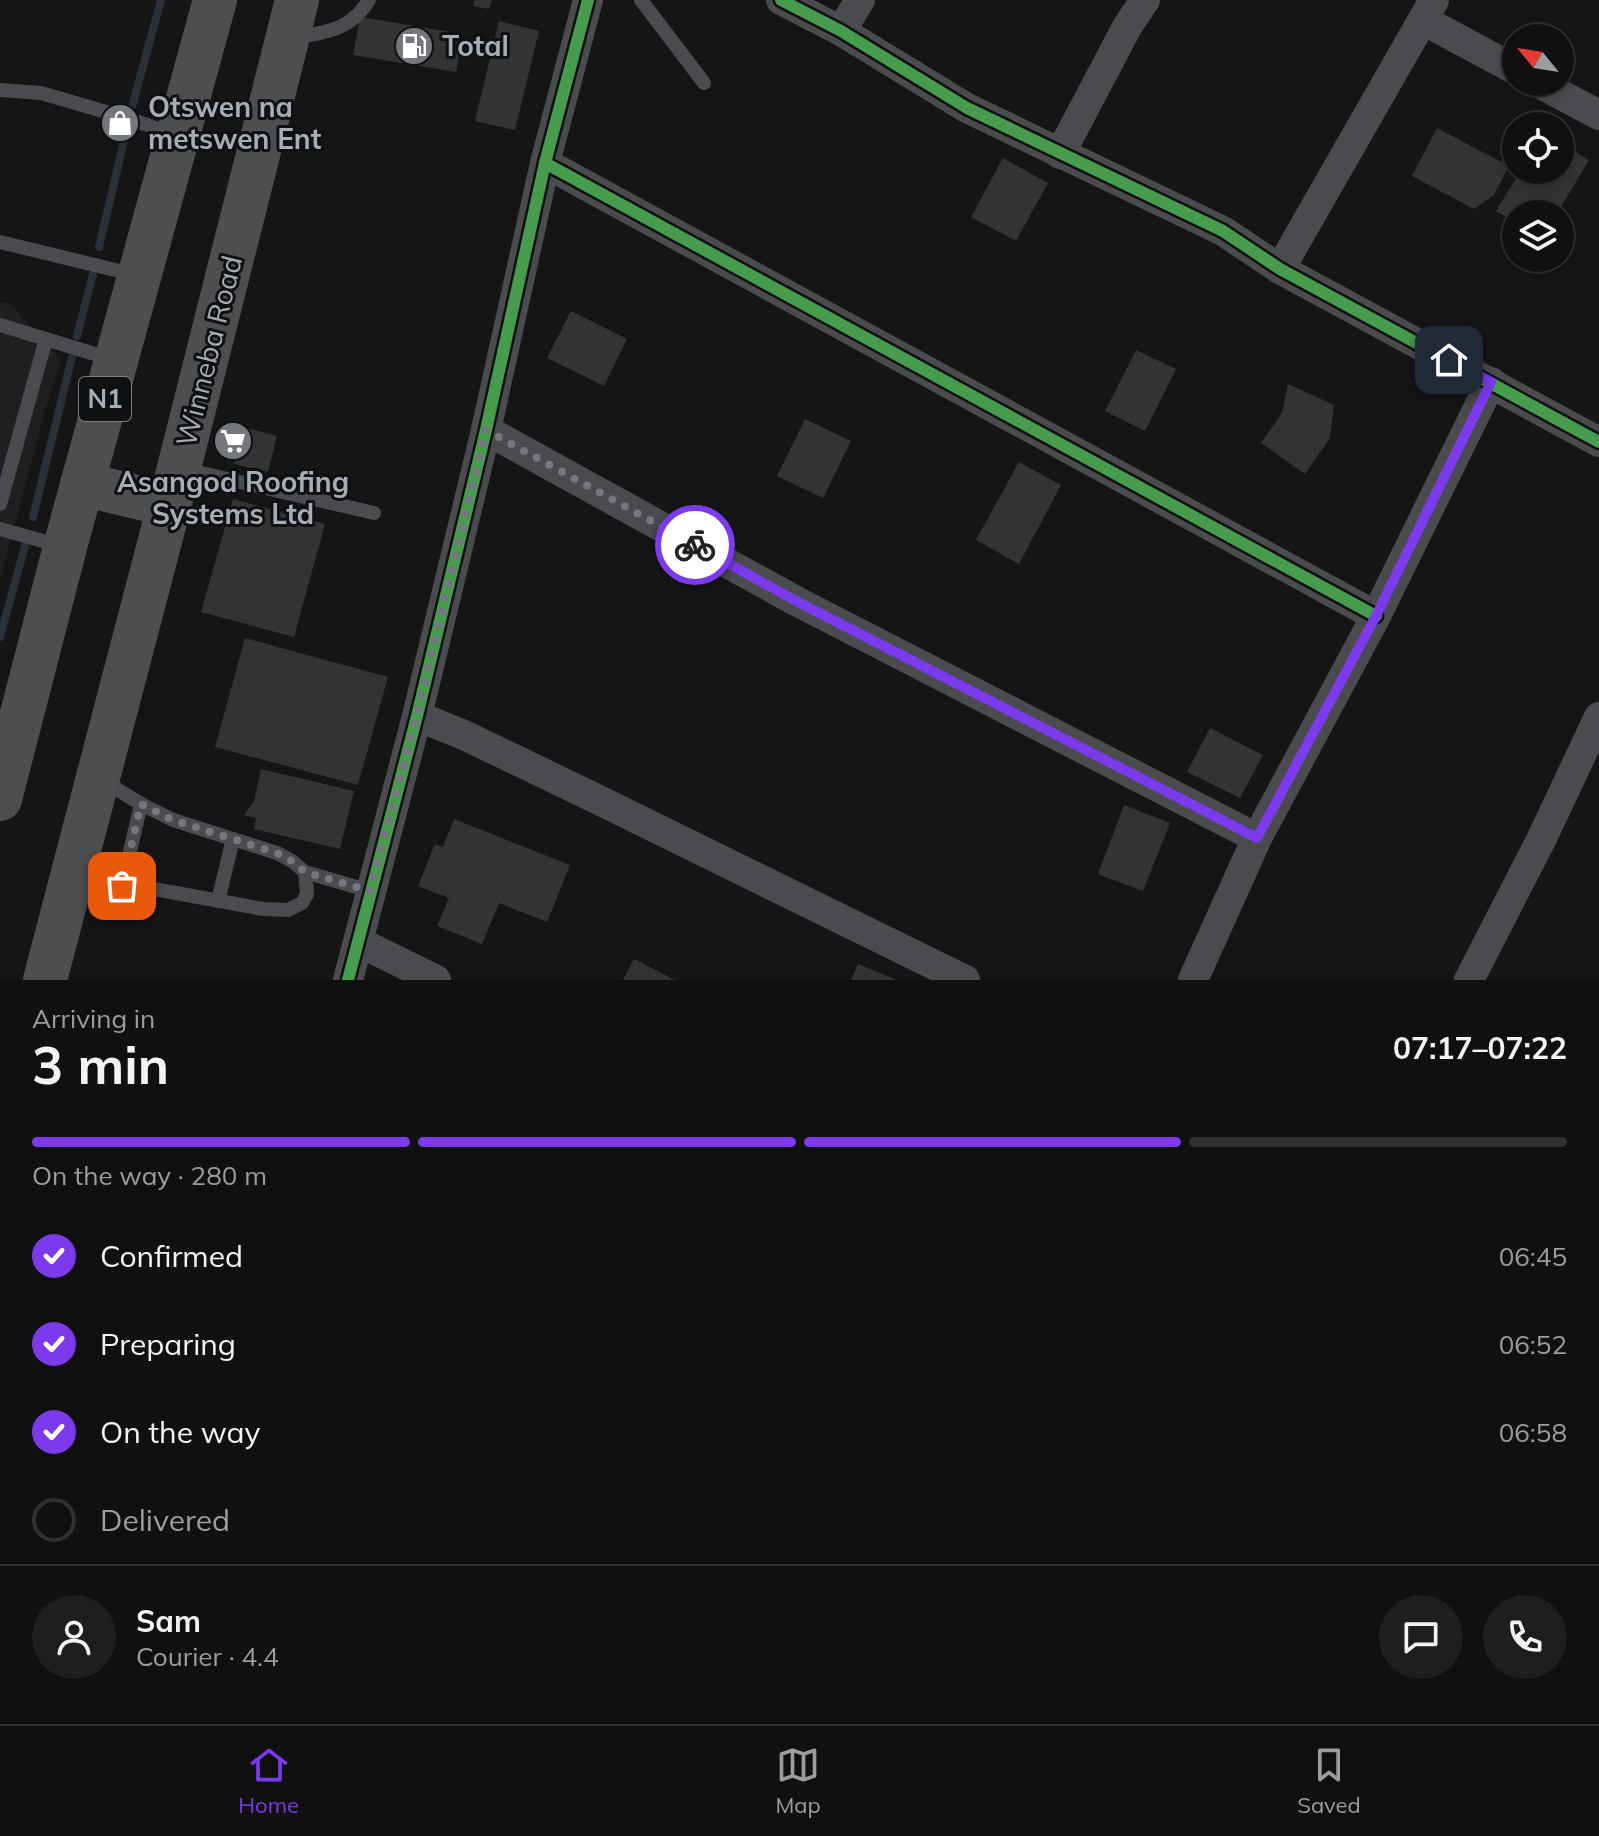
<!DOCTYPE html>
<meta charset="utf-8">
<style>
body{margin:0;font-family:Mulish,sans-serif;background:#1e1e1e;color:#f1f3f6;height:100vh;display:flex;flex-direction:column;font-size:30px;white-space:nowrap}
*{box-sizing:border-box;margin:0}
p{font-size:26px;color:#9c9d9f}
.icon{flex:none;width:44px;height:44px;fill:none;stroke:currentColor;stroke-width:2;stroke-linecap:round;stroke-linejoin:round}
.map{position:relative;height:980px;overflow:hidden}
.details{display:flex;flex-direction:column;background:#101010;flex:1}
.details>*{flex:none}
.needle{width:52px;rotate:300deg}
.buttons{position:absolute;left:1502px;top:24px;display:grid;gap:16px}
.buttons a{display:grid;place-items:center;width:72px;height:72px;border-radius:50%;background:#101010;box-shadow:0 4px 12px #0003,0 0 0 2px #303030;font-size:40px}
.pin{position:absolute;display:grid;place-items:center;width:68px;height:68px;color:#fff;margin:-34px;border-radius:16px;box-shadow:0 4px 12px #0006}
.courier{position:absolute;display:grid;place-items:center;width:80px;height:80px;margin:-40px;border:6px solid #7c3aed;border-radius:50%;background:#fff;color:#222;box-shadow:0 2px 10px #0007}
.head em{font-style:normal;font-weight:700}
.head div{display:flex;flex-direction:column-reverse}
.head{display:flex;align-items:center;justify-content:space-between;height:136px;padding:0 32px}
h1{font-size:52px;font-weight:700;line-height:60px}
.bar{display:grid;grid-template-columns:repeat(4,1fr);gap:12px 8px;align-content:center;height:96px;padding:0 32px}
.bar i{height:10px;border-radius:6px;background:#303030}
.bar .selected{background:#7c3aed}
.bar p{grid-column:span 4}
.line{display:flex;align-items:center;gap:20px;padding:0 32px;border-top:2px solid #303030}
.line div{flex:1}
.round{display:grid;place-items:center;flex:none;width:84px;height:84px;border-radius:42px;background:#1e1e1e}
ol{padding:0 32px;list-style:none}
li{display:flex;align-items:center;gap:24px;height:88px}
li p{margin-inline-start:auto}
li .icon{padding:8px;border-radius:50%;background:#7c3aed;color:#fff;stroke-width:4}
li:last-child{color:#9c9d9f}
li i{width:44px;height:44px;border:4px solid #303030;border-radius:50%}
.tab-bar{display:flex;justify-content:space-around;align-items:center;height:112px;border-top:2px solid #303030;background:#101010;font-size:22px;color:#9c9d9f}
.tab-bar a{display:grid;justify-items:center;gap:4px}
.tab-bar .selected{color:#7c3aed}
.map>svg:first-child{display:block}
.built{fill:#1f1f21}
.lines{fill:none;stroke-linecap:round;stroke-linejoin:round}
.stream{stroke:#293037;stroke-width:8}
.building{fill:#333334}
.service{stroke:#4a4b4e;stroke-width:14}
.minor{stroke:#4a4b4e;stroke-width:30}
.trunk{stroke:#4c4e50;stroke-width:44}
.cycleway-casing{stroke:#0f1011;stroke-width:17}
.cycleway{stroke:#469c4c;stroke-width:12}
.done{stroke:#74777e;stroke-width:8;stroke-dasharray:0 14.4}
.route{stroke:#7c3aed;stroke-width:10}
.labels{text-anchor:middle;stroke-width:6;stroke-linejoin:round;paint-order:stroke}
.shield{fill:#0f1011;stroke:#797d84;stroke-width:2}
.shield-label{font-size:26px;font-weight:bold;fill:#a7acb6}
.poi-label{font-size:28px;font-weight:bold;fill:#a7acb6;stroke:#0f1011;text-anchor:start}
.street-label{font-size:28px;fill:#a7acb6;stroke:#0f1011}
</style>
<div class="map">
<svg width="1599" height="980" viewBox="0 0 1599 980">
<rect width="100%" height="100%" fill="#151515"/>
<path class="built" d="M0,302L9,303L61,359L45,411L0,580Z"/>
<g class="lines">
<g class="stream">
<path d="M132,107L161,0"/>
<path d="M99,247L127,128"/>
<path d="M77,336L93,274"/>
<path d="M33,517L72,357"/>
<path d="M0,637L25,546"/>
</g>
</g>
<g class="building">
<path d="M475,0H492L489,9L473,6Z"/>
<path d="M360,17L462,34L456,72L353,55Z"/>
<path d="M499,21L539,31L515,130L475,121Z"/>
<path d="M1437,128L1509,166L1494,195L1474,209L1412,176Z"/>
<path d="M1560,143L1589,160L1557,214H1516V223L1496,211L1521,170H1560Z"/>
<path d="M1003,158L1048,183L1016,241L971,217Z"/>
<path d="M571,311L627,339L604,386L547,358Z"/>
<path d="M1136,350L1176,369L1145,431L1105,411Z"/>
<path d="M1288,384L1334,405L1330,438L1305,474L1261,443L1282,413Z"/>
<path d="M805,419L851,441L823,498L777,476Z"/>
<path d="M244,427L277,436L268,472L234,464Z"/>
<path d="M1019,462L1061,485L1019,564L976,540Z"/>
<path d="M233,499L325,524L294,637L201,612Z"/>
<path d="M245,638L388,677L358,785L215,747Z"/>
<path d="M1210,728L1263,755L1240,798L1187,772Z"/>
<path d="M261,769L354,791L340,849L254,829L256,818L244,815L254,801Z"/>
<path d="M1124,805L1170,823L1143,891L1098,874Z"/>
<path d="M454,819L570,865L547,922L499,903L482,944L437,926L449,898L418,886L435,844L443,847Z"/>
<path d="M634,959L675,980H623Z"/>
<path d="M858,964L897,980H851Z"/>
</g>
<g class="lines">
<g class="service">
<path d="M641,0L704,83"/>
<path d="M292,39C325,31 350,32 369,0"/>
<path d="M0,90L41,93L130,119L173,134"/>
<path d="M0,242L136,275"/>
<path d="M0,325L111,359"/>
<path d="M184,469L374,513"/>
<path d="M0,504L46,339"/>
<path d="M0,529L61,546"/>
<path d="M305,872L370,891"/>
<path d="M122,886L141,804"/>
<path d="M72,892L122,886L154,889L263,909L288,910L302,903L307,894L305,872L292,861L277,853L173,820L141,804L102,780"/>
<path d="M218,901L233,839"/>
</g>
<g class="minor">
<path d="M781,0L841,31L967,108L1223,231L1280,269L1599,442"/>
<path d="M1423,20L1516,70"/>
<path d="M841,31L860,0"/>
<path d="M1537,82L1599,115"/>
<path d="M1060,154L1127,27L1145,0"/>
<path d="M545,163L1376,616"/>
<path d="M1280,269L1434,0"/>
<path d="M486,430L796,601L1257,838"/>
<path d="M417,716L464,735L605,803L965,980"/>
<path d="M359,942L436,980"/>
<path d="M348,980L417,716L486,430L545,163L588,0"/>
<path d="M1193,980L1257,838L1376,616L1491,382"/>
<path d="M1469,980L1541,840L1599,717"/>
</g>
<g class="trunk">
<path d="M82,484L170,505"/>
<path d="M0,799L65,547L215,0"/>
<path d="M45,980L179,468L297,0"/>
</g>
<g class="cycleway-casing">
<g id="cycleway">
<path d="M781,0L841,31L967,108L1223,231L1280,269L1599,442"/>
<path d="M545,163L1376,616"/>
<path d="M348,980L417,716L486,430L545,163L588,0"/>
</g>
</g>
<use href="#cycleway" class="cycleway"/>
</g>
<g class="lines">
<path class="done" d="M122,886L141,804L173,820L277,853L292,861L305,872L370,891L417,716L486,430L695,545"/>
<path class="route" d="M695,545L796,601L1257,838L1376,616L1491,382L1449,360"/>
</g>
<defs>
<g id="fuel-disc" transform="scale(2)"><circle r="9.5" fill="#74777e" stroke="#0f1011"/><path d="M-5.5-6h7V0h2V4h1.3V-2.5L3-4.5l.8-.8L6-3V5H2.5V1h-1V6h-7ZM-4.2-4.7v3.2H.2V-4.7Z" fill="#fff"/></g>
<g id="shop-disc" transform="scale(2)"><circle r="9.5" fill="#74777e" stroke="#0f1011"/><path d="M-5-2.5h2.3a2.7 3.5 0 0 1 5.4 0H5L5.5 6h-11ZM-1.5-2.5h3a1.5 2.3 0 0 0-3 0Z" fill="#fff"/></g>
<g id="supermarket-disc" transform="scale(2)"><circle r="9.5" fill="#74777e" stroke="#0f1011"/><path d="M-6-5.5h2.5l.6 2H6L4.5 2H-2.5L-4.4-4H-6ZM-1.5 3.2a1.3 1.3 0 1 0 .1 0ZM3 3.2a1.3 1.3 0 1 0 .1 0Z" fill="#fff"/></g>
</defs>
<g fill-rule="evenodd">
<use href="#fuel-disc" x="414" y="46"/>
<use href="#shop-disc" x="120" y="123"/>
<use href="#supermarket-disc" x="233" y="441"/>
</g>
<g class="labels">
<rect class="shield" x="79" y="377" width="52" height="44" rx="6"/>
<g class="shield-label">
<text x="105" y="408">N1</text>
</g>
<g class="poi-label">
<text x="442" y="56">Total</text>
<text x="148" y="117">Otswen na<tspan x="148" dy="32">metswen Ent</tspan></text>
<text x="233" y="492" text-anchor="middle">Asangod Roofing<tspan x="233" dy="32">Systems Ltd</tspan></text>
</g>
<g class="street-label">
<text transform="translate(209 351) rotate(-76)" y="10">Winneba Road</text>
</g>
</g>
</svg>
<div class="buttons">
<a><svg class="needle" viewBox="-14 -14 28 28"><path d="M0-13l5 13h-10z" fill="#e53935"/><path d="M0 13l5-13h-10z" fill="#9c9d9f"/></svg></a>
<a><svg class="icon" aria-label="locate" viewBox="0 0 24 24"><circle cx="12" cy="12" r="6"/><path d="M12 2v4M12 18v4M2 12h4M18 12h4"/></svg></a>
<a><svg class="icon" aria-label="layers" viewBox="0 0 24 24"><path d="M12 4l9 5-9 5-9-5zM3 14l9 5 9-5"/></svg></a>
</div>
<div class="pin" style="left:122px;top:886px;background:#ea580c"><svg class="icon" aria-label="bag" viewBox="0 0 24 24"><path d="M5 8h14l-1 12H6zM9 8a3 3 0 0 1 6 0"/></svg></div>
<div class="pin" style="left:1449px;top:360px;background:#1f2937"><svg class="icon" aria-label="home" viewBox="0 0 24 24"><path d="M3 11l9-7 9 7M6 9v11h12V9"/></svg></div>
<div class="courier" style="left:695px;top:545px"><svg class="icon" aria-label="bike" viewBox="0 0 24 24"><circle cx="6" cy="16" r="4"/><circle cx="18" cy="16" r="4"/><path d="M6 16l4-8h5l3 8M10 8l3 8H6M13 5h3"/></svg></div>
</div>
<section class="details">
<div class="head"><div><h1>3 min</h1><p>Arriving in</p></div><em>07:17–07:22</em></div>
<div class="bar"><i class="selected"></i><i class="selected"></i><i class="selected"></i><i></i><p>On the way · 280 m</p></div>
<ol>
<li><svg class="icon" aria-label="check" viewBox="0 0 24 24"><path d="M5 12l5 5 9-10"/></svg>Confirmed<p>06:45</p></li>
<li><svg class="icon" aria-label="check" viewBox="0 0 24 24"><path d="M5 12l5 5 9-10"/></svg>Preparing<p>06:52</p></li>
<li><svg class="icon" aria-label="check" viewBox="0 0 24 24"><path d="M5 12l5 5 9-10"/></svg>On the way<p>06:58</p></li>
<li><i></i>Delivered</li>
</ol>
<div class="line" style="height:144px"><a class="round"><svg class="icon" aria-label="person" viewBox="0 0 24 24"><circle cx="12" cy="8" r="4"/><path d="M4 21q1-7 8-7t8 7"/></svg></a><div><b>Sam</b><p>Courier · 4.4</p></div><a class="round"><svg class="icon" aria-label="chat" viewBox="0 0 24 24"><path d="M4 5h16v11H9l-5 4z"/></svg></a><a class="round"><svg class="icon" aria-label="phone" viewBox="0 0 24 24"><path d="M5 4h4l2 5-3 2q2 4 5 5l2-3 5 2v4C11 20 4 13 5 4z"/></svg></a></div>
</section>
<nav class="tab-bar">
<a class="selected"><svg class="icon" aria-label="home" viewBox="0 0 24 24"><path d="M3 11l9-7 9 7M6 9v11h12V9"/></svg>Home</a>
<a><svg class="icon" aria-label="map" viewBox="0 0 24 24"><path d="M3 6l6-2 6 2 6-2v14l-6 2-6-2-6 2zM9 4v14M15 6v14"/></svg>Map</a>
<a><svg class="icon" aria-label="saved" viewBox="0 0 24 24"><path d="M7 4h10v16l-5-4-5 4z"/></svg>Saved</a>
</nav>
